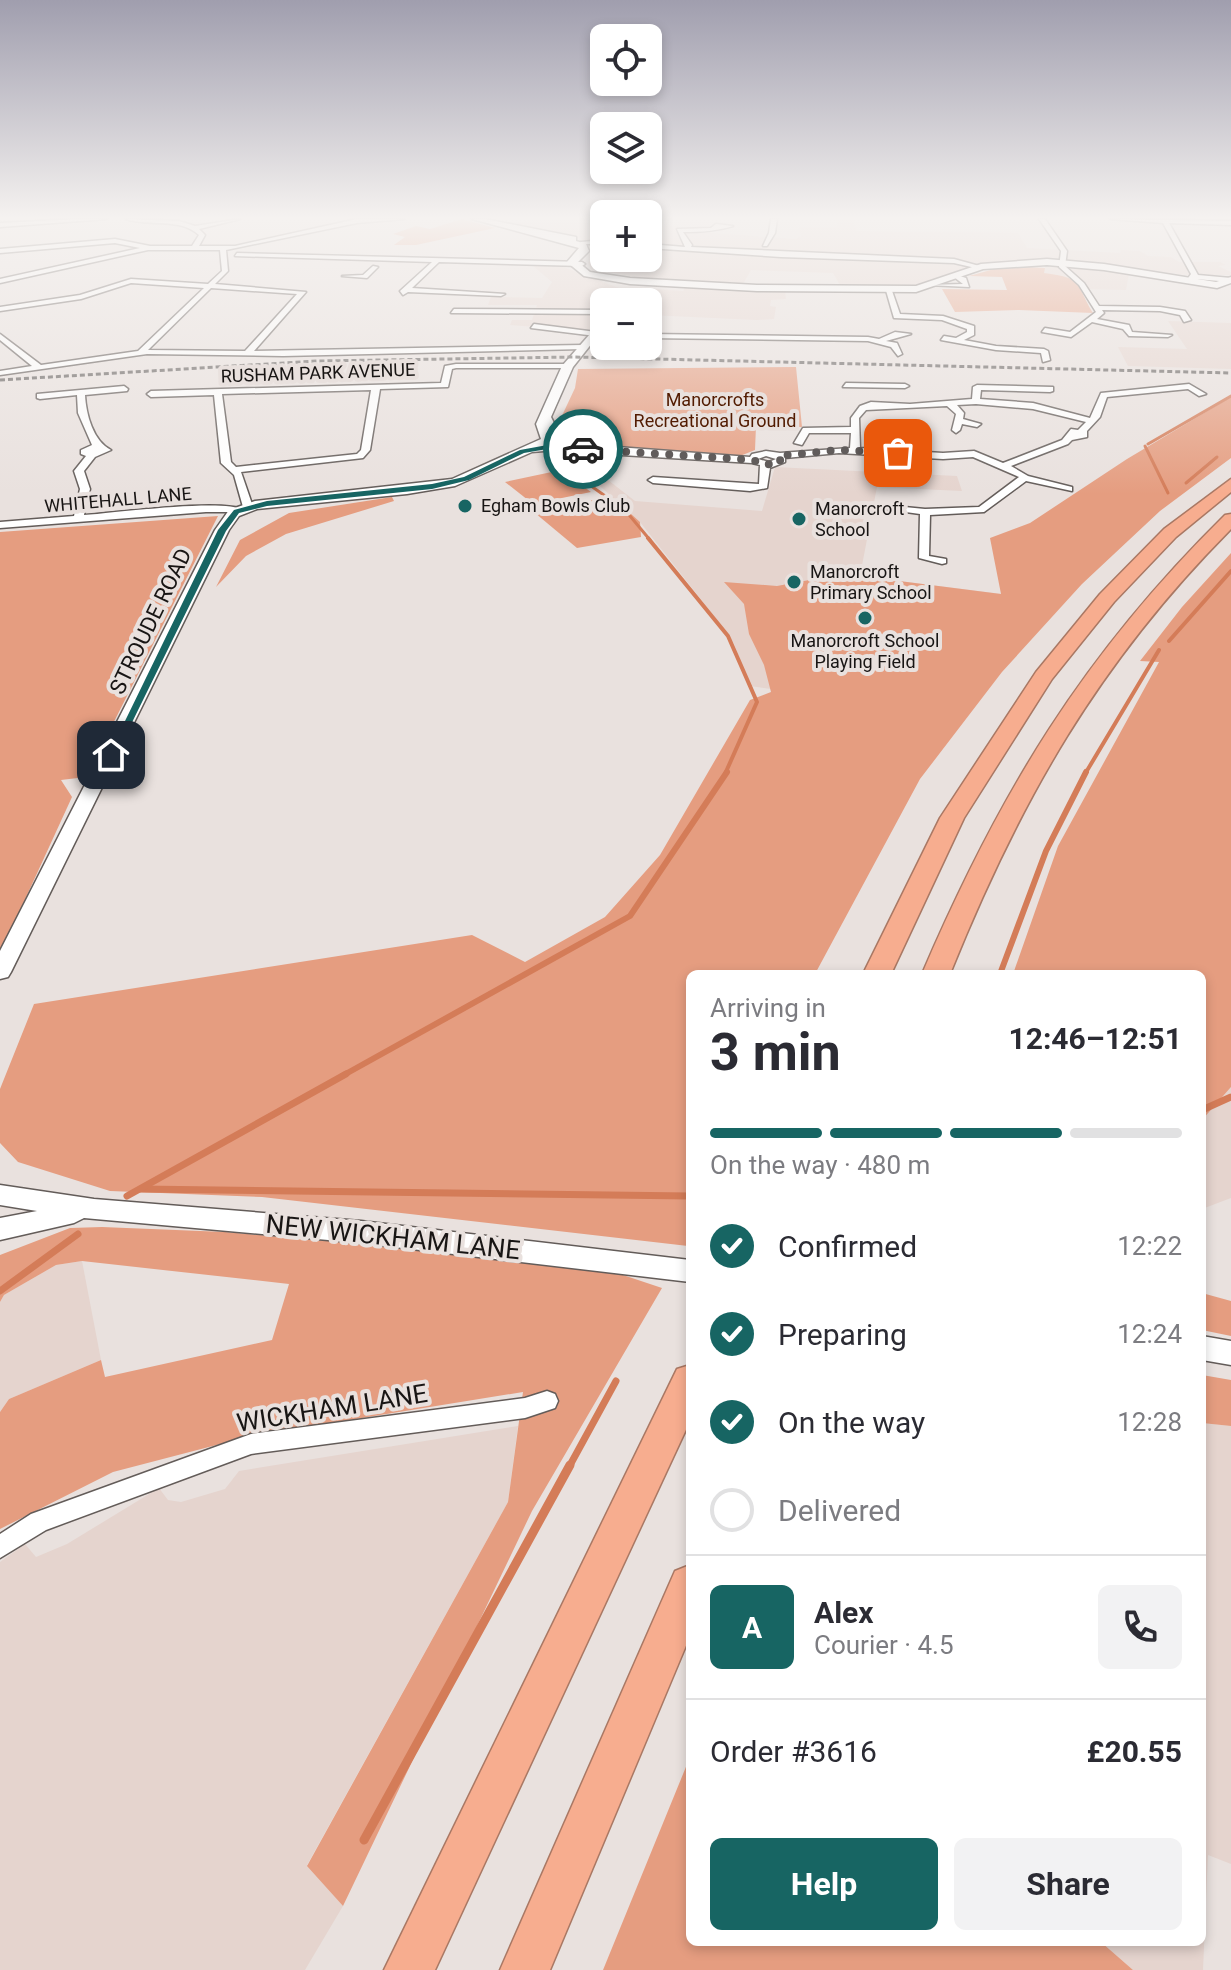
<!DOCTYPE html>
<meta charset="utf-8">
<style>
body{margin:0;font-family:Roboto,sans-serif;background:#f2f2f3;color:#2b2b33;height:100vh;display:flex;flex-direction:column;font-size:30px;white-space:nowrap}
*{box-sizing:border-box;margin:0}
p{font-size:26px;color:#7c7c81}
.icon{flex:none;width:44px;height:44px;fill:none;stroke:currentColor;stroke-width:2;stroke-linecap:round;stroke-linejoin:round}
.map{position:relative;flex:1;overflow:hidden}
.side{position:absolute;left:686px;top:970px;width:520px;height:976px;display:flex;flex-direction:column;background:#fff;border-radius:12px;box-shadow:0 4px 12px #0003}
.side>*{flex:none}
.fabs{position:absolute;left:590px;top:24px;display:grid;gap:16px}
.fabs a{display:grid;place-items:center;width:72px;height:72px;border-radius:12px;background:#fff;box-shadow:0 4px 12px #0003;font-size:40px}
.pin{position:absolute;display:grid;place-items:center;width:68px;height:68px;color:#fff;margin:-34px;border-radius:16px;box-shadow:0 4px 12px #0006}
.courier{position:absolute;display:grid;place-items:center;width:80px;height:80px;margin:-40px;border:6px solid #176563;border-radius:50%;background:#fff;color:#222;box-shadow:0 2px 10px #0007}
.headline em{font-style:normal;font-weight:700}
.headline div{display:flex;flex-direction:column-reverse}
.headline{display:flex;align-items:center;justify-content:space-between;height:136px;padding:0 24px}
h1{font-size:52px;font-weight:700;line-height:60px}
.bar{display:grid;grid-template-columns:repeat(4,1fr);gap:12px 8px;align-content:center;height:96px;padding:0 24px}
.bar i{height:10px;border-radius:6px;background:#e1e1e2}
.bar .current{background:#176563}
.bar p{grid-column:span 4}
.line{display:flex;align-items:center;gap:20px;padding:0 24px;border-top:2px solid #e1e1e2}
.line div{flex:1}
.round{display:grid;place-items:center;flex:none;width:84px;height:84px;border-radius:12px;background:#f2f2f3}
ol{padding:0 24px;list-style:none}
li{display:flex;align-items:center;gap:24px;height:88px}
li p{margin-inline-start:auto}
li .icon{padding:8px;border-radius:50%;background:#176563;color:#fff;stroke-width:4}
li:last-child{color:#7c7c81}
li i{width:44px;height:44px;border:4px solid #e1e1e2;border-radius:50%}
.action{display:flex;gap:16px;margin-top:auto;padding:16px 24px}
.action a{flex:1;height:92px;border-radius:12px;background:#176563;color:#fff;font-size:32px;font-weight:700;line-height:92px;text-align:center}
.action a+a{background:#f2f2f3;color:#2b2b33}
.map>svg:first-child{display:block}
.built{fill:#e5d4ce}
.green{fill:#e59d80}
.lines{fill:none;stroke-linecap:round;stroke-linejoin:round}
.stream-far4{stroke:#d47c58;stroke-width:3}
.stream-far3{stroke:#d47c58;stroke-width:4}
.stream-far2{stroke:#d47c58;stroke-width:6}
.stream-far1{stroke:#d47c58;stroke-width:7}
.stream{stroke:#d47c58;stroke-width:9}
.street-casing{stroke:#635c59;stroke-width:3}
.secondary-casing{stroke:#635c59;stroke-width:3}
.highway-casing{stroke:#a97864;stroke-width:3}
.street{fill:#fff;fill-rule:evenodd}
.secondary{fill:#fff;fill-rule:evenodd}
.highway{fill:#f7ad8f;fill-rule:evenodd}
.rail{stroke:#65615f;stroke-width:3;stroke-dasharray:5 3;stroke-linecap:butt}
.route{fill:#176563}
.done{stroke:#615c5b;stroke-width:8;stroke-dasharray:0 14.4}
.poi-dot{fill:#176563;stroke:#e9e1de;stroke-width:3}
.labels{text-anchor:middle;stroke-width:8;stroke-linejoin:round;paint-order:stroke}
.far-street-label{font-size:18px;fill:#181514;stroke:#e9e1de}
.far-park-label{font-size:18px;fill:#521b01;stroke:#e9e1de}
.far-poi-label{font-size:18px;fill:#181514;stroke:#e9e1de;text-anchor:start}
.street-label{font-size:22px;fill:#181514;stroke:#e9e1de}
.near-street-label{font-size:26px;fill:#181514;stroke:#e9e1de}
</style>
<div class="map">
<svg width="1231" height="1970" viewBox="0 0 1231 1970">
<rect width="100%" height="100%" fill="#e9e1de"/>
<g class="built">
<path d="M538,219H604V258H648V226H678L683,231L796,239L801,236L799,227L837,228L836,219L854,220L856,231L1018,233L1027,248L1120,253L1121,250L1140,251L1148,256L1171,257L1179,262H1220L1226,265L1218,266L1231,272V275H1187L1135,269L1129,273L1126,290L1083,289L1066,278L1043,273L1047,263L1006,260L964,268L940,280L916,285H840L833,273L751,270L743,284L639,278L591,268L588,263L597,253L580,238L507,225Z"/>
<path d="M533,266H561L619,288L609,302H604V309L589,331L510,325L512,320H532L537,305H488L491,297L542,298L552,282Z"/>
<path d="M686,286L785,290L786,299L771,300L770,306L776,307L774,319L757,320L648,315V302H624L636,288L683,291Z"/>
<path d="M1168,321L1231,323V369L1128,366L1118,347L1187,349Z"/>
<path d="M775,467L957,476L962,491L877,487L860,576L1002,594L898,707L750,686L734,644L718,621L640,522L592,479L608,480L635,501L762,511Z"/>
<path d="M1231,1087V1198L1202,1209V1120Z"/>
<path d="M82,1261L101,1360L9,1399L0,1412V1302L4,1295L56,1265Z"/>
<path d="M1202,1423L1231,1426V1864L1208,1855L1203,1970H1133L1101,1942H1202Z"/>
<path d="M518,1426L508,1502L307,1865L343,1906L305,1970H0V1562L25,1544L36,1557L67,1544L159,1488L168,1500L181,1502L225,1489L239,1471Z"/>
</g>
<g class="green">
<path d="M462,219L495,228L416,245H394L405,237L393,234L416,226L430,229Z"/>
<path d="M1027,267L1045,268L1044,273C1084,278 1075,283 1093,313L1019,310L955,312L942,289L1007,290L1002,277L969,276L998,268Z"/>
<path d="M796,367L802,427L756,426L755,450L740,456L602,445L563,427L559,422L575,388L578,369Z"/>
<path d="M1231,397V458L1160,511L1082,584L1002,672L920,779L815,974H690V1240L688,1246L262,1197L110,1191L18,1162L0,1143V1089L34,1004L472,935L525,962L605,917L660,855L750,700L771,692L764,665L749,634L744,604L724,582L777,586L820,578L860,576L1001,594L990,538L1030,523L1127,459Z"/>
<path d="M561,470L591,492L533,504L505,482Z"/>
<path d="M611,496L640,522L641,537L577,548L535,513Z"/>
<path d="M392,497L394,501L286,534L246,556L216,587L240,540L289,513Z"/>
<path d="M218,516L86,777L61,780L72,797L0,954V532Z"/>
<path d="M1231,553V1087L1202,1120V974H1013L1058,846L1159,662L1140,661L1182,607Z"/>
<path d="M102,1227L225,1232L475,1254L611,1271L662,1288L532,1511L343,1906L307,1866L508,1502L523,1392L251,1436L113,1472L0,1529V1412L9,1399L101,1360L105,1377L272,1340L289,1284L82,1261L56,1265L4,1295L0,1302V1255L70,1228Z"/>
<path d="M1202,1293L1231,1301V1336L1202,1330Z"/>
<path d="M1202,1375L1231,1380V1426L1202,1423Z"/>
<path d="M690,1757V1942H1101L1133,1970H603Z"/>
</g>
<g class="lines">
<g class="stream-far4">
<path d="M1148,444L1231,396"/>
<path d="M1145,446L1168,493"/>
<path d="M584,481L625,510L650,540"/>
<path d="M1186,483L1217,457"/>
</g>
<g class="stream-far3">
<path d="M648,538L728,636L757,702L725,774"/>
<path d="M1169,641L1231,571"/>
<path d="M1085,774L1159,650"/>
</g>
<g class="stream-far2">
<path d="M1000,974L1046,851L1086,772"/>
<path d="M342,1076L630,916L727,772"/>
</g>
<g class="stream-far1">
<path d="M1202,1110L1231,1097"/>
<path d="M141,1189L690,1196"/>
<path d="M127,1196L346,1074"/>
<path d="M0,1291L78,1234"/>
<path d="M569,1467L616,1381"/>
</g>
<path class="stream" d="M364,1840L570,1465"/>
<g class="street-casing">
<g id="street">
<path d="M78,219H107L0,227V223Z"/>
<path d="M126,219L179,221L195,226L240,219L199,229L205,235L199,246H235L357,219H404L357,223L226,250L228,271L215,284L306,292L254,351L583,345L587,347L583,349L283,356L147,354L0,375V371L32,366L0,340V334L41,365L138,351L204,288L131,283L81,299L0,311V307L80,295L131,279L208,284L222,271L220,250H148L0,283V279L140,248L115,243L0,253V249L115,239L150,246H192L199,235C180,217 148,227 126,219ZM211,288L297,294L245,351L148,350Z"/>
<path d="M771,219H777L775,233L767,246H763L769,233Z"/>
<path d="M1039,219H1045L1067,251L1065,266L1084,283L1099,306L1160,307L1185,311L1191,320L1184,322L1180,315L1160,311L1102,310L1104,313L1097,319L1129,325L1132,332L1172,335L1168,337L1129,336L1123,329L1092,322L1071,337L1042,332L1045,328L1070,332L1096,312L1079,285L1059,267L1061,251Z"/>
<path d="M1110,219L1231,221V225L1169,223L1198,275L1231,278V282L1196,279L1186,281L1191,274L1163,223Z"/>
<path d="M716,224L733,226C717,231 702,232 683,232L692,245L691,247L954,259L983,267L980,269L954,263L781,257L648,248V244L685,247L677,229L711,228Z"/>
<path d="M604,240V244H578L581,242Z"/>
<path d="M237,253L582,262L585,264L582,266L439,262L412,288L505,294L501,296L408,292L403,295L400,291L432,262L235,256Z"/>
<path d="M373,266L378,267L367,278L342,276L363,275Z"/>
<path d="M957,275L966,278L969,287L928,285L963,284L954,277Z"/>
<path d="M885,287L891,288L900,314L943,316L974,326V335L964,340L996,346L1044,349L1048,351L1050,360L1043,362L1041,353L996,350L941,340L944,336L956,338L967,332V329L942,320L894,318Z"/>
<path d="M454,309L604,310V314L451,313Z"/>
<path d="M534,324L604,333V337L531,328Z"/>
<path d="M895,332L911,334L886,341L897,343L902,354L898,356L891,347L868,341L648,338V334L868,337L879,339Z"/>
<path d="M456,364H568L572,366L568,368H456L452,369L448,387L380,389L370,450L363,458L241,472L253,507L248,510L243,507L234,475L221,463L214,395L151,397L147,394L151,391L441,383L445,366ZM371,390L361,450L357,454L236,467L231,462L222,394Z"/>
<path d="M846,383L905,384L909,386L905,388L843,387Z"/>
<path d="M1189,384L1206,394L1199,396L1188,389L1107,397L1100,417L1087,431V437L1072,440L1068,444L1011,466L1028,476L1072,487V491L1026,481L984,512L930,515L929,556L946,559V563L942,564L919,558L920,514L884,509V505L925,509L979,507L1019,477L973,457L943,459L839,453L785,458V462L770,468L767,488L750,491L653,483L648,480L653,477L759,484L760,465L752,463L605,454L559,446L564,443L750,457L752,454L766,451L780,453L850,448L851,433H809L802,445L794,443L803,428L851,427V418L860,406L871,402L910,404L972,399L973,387L977,385L1053,387V391L1050,392L981,390L980,399L1033,403L1090,418L1101,393ZM976,404L1033,409L1086,422L1078,430L1071,429L1062,440L1003,463L974,451L943,453L860,448L859,418L866,410L947,406L956,414L952,430L956,433L960,430L962,424L977,427L981,424L963,419L964,413L957,405ZM766,456L776,459L769,462L758,459Z"/>
<path d="M124,386L128,389L127,391L85,395C86,414 93,441 111,450L95,457L84,471L90,489L84,515C115,513 223,498 244,510L242,512H206L0,528V522L74,516L80,489L74,471L86,456L81,454V450L92,445L78,413L77,395L40,399L37,398V394Z"/>
<path d="M547,1391L555,1394L558,1401L555,1408L525,1418L251,1454L46,1530L0,1558V1534L31,1514L251,1434L525,1398Z"/>
</g>
</g>
<g class="secondary-casing">
<g id="secondary">
<path d="M472,219H485L576,237V241L586,244L589,251L578,262L590,272L630,278L757,285L916,286L981,264L1047,259L1104,264L1216,282L1231,277V283L1217,288L1104,270L1047,265L983,269L916,292L757,291L630,284L584,276L567,262L579,248Z"/>
<path d="M604,318V328L573,367L551,417L556,427L577,441L568,449L532,452L455,486L407,494L257,509L239,516L229,530L11,972L8,977L0,979V951L215,530L229,510L255,501L452,479L541,439L536,424L562,366ZM552,435L563,441L550,444Z"/>
<path d="M0,1185L94,1199L361,1221L690,1260V1282L361,1243L84,1218L74,1223L0,1240V1218L37,1211L0,1205Z"/>
<path d="M1202,1336L1231,1341V1365L1202,1360Z"/>
</g>
</g>
<g class="highway-casing">
<g id="highway">
<path d="M1231,479V492L1176,537L1114,602L1052,679L964,818L891,974H863L940,818L1036,672L1100,594L1164,529Z"/>
<path d="M1231,514V529C1098,663 1020,800 950,974H922C1000,792 1083,655 1225,515Z"/>
<path d="M690,1365V1421L435,1970H384L677,1369Z"/>
<path d="M690,1565V1636L550,1970H500L675,1571Z"/>
</g>
</g>
<use href="#street" class="street"/>
<use href="#secondary" class="secondary"/>
<use href="#highway" class="highway"/>
<path class="rail" d="M0,380L317,361L574,357L1231,373"/>
</g>
<linearGradient id="sky" x2="0" y2="1"><stop stop-color="#a09eae"/><stop offset="0.44" stop-color="#f5f2f0"/><stop offset="1" stop-color="#f5f2f0" stop-opacity="0"/></linearGradient>
<rect width="1231" height="494" fill="url(#sky)"/>
<path class="route" d="M553,444L587,449L553,448L524,453L469,480L432,489L267,506L239,513L226,531L116,755L107,758L218,530L234,510L267,501L432,484L464,477L520,450Z"/>
<g class="lines">
<path class="done" d="M583,449L753,460L765,465L781,462L778,456L839,450L898,453"/>
</g>
<g class="poi-dot">
<circle cx="465" cy="506" r="8"/>
<circle cx="799" cy="519" r="8"/>
<circle cx="794" cy="582" r="8"/>
<circle cx="865" cy="618" r="8"/>
</g>
<g class="labels">
<g class="far-street-label">
<text transform="translate(318 373) rotate(-2)" y="6">RUSHAM PARK AVENUE</text>
<text transform="translate(118 500) rotate(-5)" y="6">WHITEHALL LANE</text>
</g>
<g class="far-park-label">
<text x="715" y="406">Manorcrofts<tspan x="715" dy="21">Recreational Ground</tspan></text>
</g>
<g class="far-poi-label">
<text x="481" y="512">Egham Bowls Club</text>
<text x="815" y="515">Manorcroft<tspan x="815" dy="21">School</tspan></text>
<text x="810" y="578">Manorcroft<tspan x="810" dy="21">Primary School</tspan></text>
<text x="865" y="647" text-anchor="middle">Manorcroft School<tspan x="865" dy="21">Playing Field</tspan></text>
</g>
<g class="street-label">
<text transform="translate(150 621) rotate(-64)" y="8">STROUDE ROAD</text>
</g>
<g class="near-street-label">
<text transform="translate(393 1237) rotate(6)" y="9">NEW WICKHAM LANE</text>
<text transform="translate(332 1408) rotate(-9)" y="9">WICKHAM LANE</text>
</g>
</g>
</svg>
<div class="fabs">
<a><svg class="icon" aria-label="locate" viewBox="0 0 24 24"><circle cx="12" cy="12" r="6"/><path d="M12 2v4M12 18v4M2 12h4M18 12h4"/></svg></a>
<a><svg class="icon" aria-label="layers" viewBox="0 0 24 24"><path d="M12 4l9 5-9 5-9-5zM3 14l9 5 9-5"/></svg></a>
<a>+</a>
<a>−</a>
</div>
<div class="pin" style="left:898px;top:453px;background:#ea580c"><svg class="icon" aria-label="bag" viewBox="0 0 24 24"><path d="M5 8h14l-1 12H6zM9 8a3 3 0 0 1 6 0"/></svg></div>
<div class="pin" style="left:111px;top:755px;background:#1f2937"><svg class="icon" aria-label="home" viewBox="0 0 24 24"><path d="M3 11l9-7 9 7M6 9v11h12V9"/></svg></div>
<div class="courier" style="left:583px;top:449px"><svg class="icon" aria-label="car" viewBox="0 0 24 24"><path d="M5 17H2v-5l4-1 3-4h7l3 4 3 1v5h-3M9 17h6M6 11h13"/><circle cx="7" cy="17" r="2"/><circle cx="17" cy="17" r="2"/></svg></div>
<section class="side">
<div class="headline"><div><h1>3 min</h1><p>Arriving in</p></div><em>12:46–12:51</em></div>
<div class="bar"><i class="current"></i><i class="current"></i><i class="current"></i><i></i><p>On the way · 480 m</p></div>
<ol>
<li><svg class="icon" aria-label="check" viewBox="0 0 24 24"><path d="M5 12l5 5 9-10"/></svg>Confirmed<p>12:22</p></li>
<li><svg class="icon" aria-label="check" viewBox="0 0 24 24"><path d="M5 12l5 5 9-10"/></svg>Preparing<p>12:24</p></li>
<li><svg class="icon" aria-label="check" viewBox="0 0 24 24"><path d="M5 12l5 5 9-10"/></svg>On the way<p>12:28</p></li>
<li><i></i>Delivered</li>
</ol>
<div class="line" style="height:144px"><b class="round" style="background:#176563;color:#fff">A</b><div><b>Alex</b><p>Courier · 4.5</p></div><a class="round"><svg class="icon" aria-label="phone" viewBox="0 0 24 24"><path d="M5 4h4l2 5-3 2q2 4 5 5l2-3 5 2v4C11 20 4 13 5 4z"/></svg></a></div>
<div class="line" style="height:104px"><div>Order #3616</div><b>£20.55</b></div>
<div class="action"><a>Help</a><a>Share</a></div>
</section>
</div>
